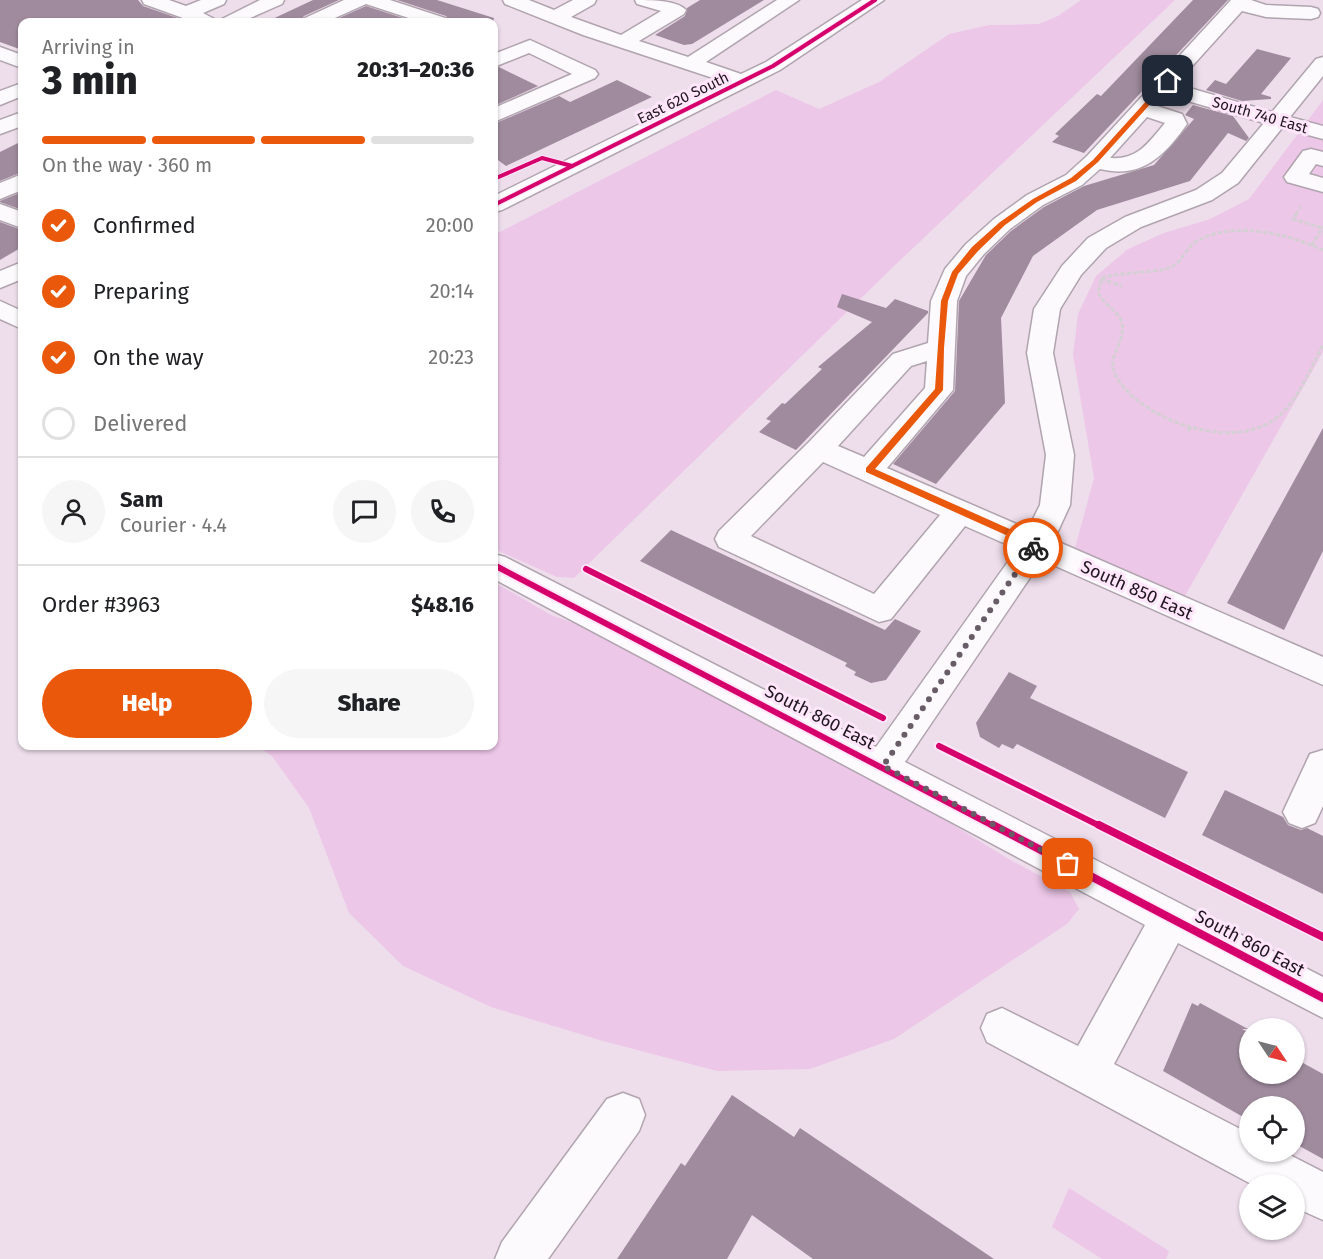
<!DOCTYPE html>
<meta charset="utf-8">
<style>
body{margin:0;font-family:"Fira Sans",sans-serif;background:#f6f6f6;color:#202124;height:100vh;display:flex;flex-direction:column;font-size:22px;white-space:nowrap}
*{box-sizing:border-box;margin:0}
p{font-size:20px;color:#757577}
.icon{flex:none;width:33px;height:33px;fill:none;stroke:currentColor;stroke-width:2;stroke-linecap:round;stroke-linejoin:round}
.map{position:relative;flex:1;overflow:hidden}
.drawer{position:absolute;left:18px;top:18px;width:480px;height:732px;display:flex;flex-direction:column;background:#fff;border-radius:12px;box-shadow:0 2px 4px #0004}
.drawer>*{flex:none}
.needle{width:39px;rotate:125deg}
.fabs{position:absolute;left:1239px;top:1018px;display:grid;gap:12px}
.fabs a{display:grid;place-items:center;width:66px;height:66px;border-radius:50%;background:#fff;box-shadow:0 2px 4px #0004;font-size:30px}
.pin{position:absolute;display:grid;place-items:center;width:51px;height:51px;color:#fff;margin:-26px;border-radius:12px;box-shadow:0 3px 9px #0006}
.courier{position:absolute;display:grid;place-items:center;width:60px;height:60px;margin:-30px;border:4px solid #ea580c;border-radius:50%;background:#fff;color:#222;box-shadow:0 2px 8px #0007}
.summary em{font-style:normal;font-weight:800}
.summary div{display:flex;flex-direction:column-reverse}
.summary{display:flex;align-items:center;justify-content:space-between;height:102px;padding:0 24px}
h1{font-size:39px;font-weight:800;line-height:45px}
.bar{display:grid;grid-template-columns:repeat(4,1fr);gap:9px 6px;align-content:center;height:72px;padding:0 24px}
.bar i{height:8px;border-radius:4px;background:#e0e0e0}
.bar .active{background:#ea580c}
.bar p{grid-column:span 4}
.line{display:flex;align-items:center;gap:15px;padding:0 24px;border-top:2px solid #e0e0e0}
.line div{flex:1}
.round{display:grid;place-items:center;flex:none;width:63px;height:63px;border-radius:32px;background:#f6f6f6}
ol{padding:0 24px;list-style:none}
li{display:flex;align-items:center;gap:18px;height:66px}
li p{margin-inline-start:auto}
li .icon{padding:6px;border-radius:50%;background:#ea580c;color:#fff;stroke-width:4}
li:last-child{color:#757577}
li i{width:33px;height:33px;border:3px solid #e0e0e0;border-radius:50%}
.button{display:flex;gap:12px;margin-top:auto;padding:12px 24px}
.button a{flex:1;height:69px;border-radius:36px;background:#ea580c;color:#fff;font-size:24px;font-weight:800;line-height:69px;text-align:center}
.button a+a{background:#f6f6f6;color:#202124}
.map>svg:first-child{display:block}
.green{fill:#edc7e8}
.building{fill:#9f8b9d}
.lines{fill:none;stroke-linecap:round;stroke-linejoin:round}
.minor-casing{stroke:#b0a4ae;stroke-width:3}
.path-far1{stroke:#d4d0d4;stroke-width:2;stroke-dasharray:4 2;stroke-linecap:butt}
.path{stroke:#d4d0d4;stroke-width:3;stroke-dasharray:4.5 2;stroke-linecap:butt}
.minor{fill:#fcfafc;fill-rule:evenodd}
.cycleway-far2-casing{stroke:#ffe6fa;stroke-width:6}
.cycleway-far1-casing{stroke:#ffe6fa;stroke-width:10}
.cycleway-casing{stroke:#ffe6fa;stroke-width:11}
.cycleway-far2{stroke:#d6006c;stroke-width:4}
.cycleway-far1{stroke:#d6006c;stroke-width:6}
.cycleway{stroke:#d6006c;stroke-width:8}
.route{fill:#ea580c}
.done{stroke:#685c67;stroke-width:6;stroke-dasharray:0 10.8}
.labels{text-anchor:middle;stroke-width:6;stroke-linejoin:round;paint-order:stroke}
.far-street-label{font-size:15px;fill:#20161f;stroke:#ffe6fa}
.street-label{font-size:18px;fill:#20161f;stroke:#ffe6fa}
</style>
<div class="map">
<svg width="1323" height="1259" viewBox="0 0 1323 1259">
<rect width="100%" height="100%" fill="#eedeec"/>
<g class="green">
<path d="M1081,0H1175L891,269L574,578L557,577L494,549V235L776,90L819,109L879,82L949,34L989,25L1039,24L1058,16Z"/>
<path d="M1323,100V352L1185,596L1075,548L1094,478L1073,355L1078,314L1096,276L1128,249L1164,233L1210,219L1249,199Z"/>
<path d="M494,582L551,615L594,630L695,684L755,719L835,758L916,802L1007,858L1070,892L1079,909L1067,924L894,1039L810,1069L717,1071L603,1041L491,1007L403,966L349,913L309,808L272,756L257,746H494Z"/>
<path d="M1069,1188L1169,1251L1166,1259H1102L1052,1227Z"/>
</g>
<g class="building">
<path d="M0,0H138L143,6L189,22H22V50L0,42Z"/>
<path d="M313,0H339L304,16L300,22H266Z"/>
<path d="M397,0H437L494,18L493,22H450L446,16Z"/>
<path d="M700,0H764L692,44L684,45L655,35L685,16L687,8Z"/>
<path d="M1193,0H1228L1084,153L1052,142L1059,136L1055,134L1097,94L1101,96Z"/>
<path d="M366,6L415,22H330Z"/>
<path d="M1257,49L1291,58L1261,94L1271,97V99L1242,101L1206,90L1215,80L1226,84Z"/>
<path d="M499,67L511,73L538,86L494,106V69Z"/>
<path d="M617,80L652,97L506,166L494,157V124L559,96L570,102Z"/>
<path d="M1193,105L1233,116L1249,138L1246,141L1228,133L1190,181L1097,210L1033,256L1001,318L1005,403L936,484L893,464L955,391L959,301L986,255L1011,231L1044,207L1084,186L1154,165L1194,119L1185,115Z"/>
<path d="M22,141V172L0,181V152Z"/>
<path d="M22,192V210L0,202V201Z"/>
<path d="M0,222L22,230V247L0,260Z"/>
<path d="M842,294L886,308L895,299L928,311V313L796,450L759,432L771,421L766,419L782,403L785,404L822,369L818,367L872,322L837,307Z"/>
<path d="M1323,428V551L1284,630L1227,603Z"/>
<path d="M671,530L885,630L895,619L921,631L886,680L871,683L854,675L856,672L845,666L847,663L640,561Z"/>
<path d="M1009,672L1037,686L1030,698L1188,772L1165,818L1017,744L1013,749L1002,744L999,748L980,737L976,723Z"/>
<path d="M1225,790L1283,817L1288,825L1301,830L1307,828L1323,836V894L1202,835Z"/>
<path d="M1192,1003L1198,1006L1200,1003L1248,1029H1242L1250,1033V1074H1294V1058L1323,1074V1159L1294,1143V1107H1250V1121L1163,1071Z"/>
<path d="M732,1095L794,1137L800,1128L994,1259H813L752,1215L727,1259H617L681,1163L685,1166Z"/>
</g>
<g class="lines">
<g class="minor-casing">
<g id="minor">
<path d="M142,0H169L186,6L201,0H226L224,4L203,13L218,21L260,0H284L282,4L241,22H194L144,4Z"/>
<path d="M344,0H390L445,18L448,22H421L366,4L326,22H302L305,18Z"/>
<path d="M503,0H529L554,10L573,0H596L594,4L571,17L621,35L661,11L637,4L635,0C650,0 677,0 686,10L684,14L639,41L688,57L777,0H799L706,62L741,74L766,62L862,0H884L780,70L502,210L494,212V196L725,82L583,35L505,4Z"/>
<path d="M1231,0H1251L1266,5L1311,7L1318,9L1320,13L1318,17L1311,19L1266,17L1242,11L1176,84L1272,112L1316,59L1323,57V76L1290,117L1323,126V139L1282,128L1238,183L1212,200L1141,227L1106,248L1081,275L1060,309L1053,353L1074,455L1070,505L1054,540L1323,657V685L1042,560L905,762L1323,977V1018L1178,943L1114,1064L1250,1134V1152H1284L1323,1172V1220L1294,1207V1185H1253L987,1042L981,1028L987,1014L1002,1008L1078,1046L1145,925L494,579V554L505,557L876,747L1017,549L965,526L891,619L879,622L719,547L715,539L719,531L809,442L893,354L928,343L931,301L945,269L966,244L994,219L1027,195L1066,175L1087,156ZM1167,95L1264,123L1222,173L1196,190L1125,217L1088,238L1062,266L1034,309L1027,353L1046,455L1040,505L1028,529L887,468L953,390L957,301L966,276L984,254L1010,229L1043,205L1082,185L1100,169C1141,179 1164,157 1187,124L1182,114L1157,106ZM1147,117L1165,123C1148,143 1138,160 1110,158ZM927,361L925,388L864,457L838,446L911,366ZM823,462L940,515L874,594L751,536Z"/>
<path d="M530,40L595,70L598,74L595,78L494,122V108L572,74L529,53L494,67V54Z"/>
<path d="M0,47L22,55V68L0,60Z"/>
<path d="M22,83V96L0,105V91Z"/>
<path d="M22,112V126L0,134V120Z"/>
<path d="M1311,149L1323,152V166L1316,164L1309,174L1323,178V192L1287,182L1284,177L1303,151Z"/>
<path d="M22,174V190L0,199V183Z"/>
<path d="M0,204L22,212V228L0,220Z"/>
<path d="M22,262V279L0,288V271Z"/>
<path d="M0,301L22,311V329L0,319Z"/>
<path d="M1323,750V806L1315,823L1302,828L1289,823L1283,812L1310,754Z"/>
<path d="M623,1093L639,1099L645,1115L639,1131L548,1259H495L502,1242L607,1099Z"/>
</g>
</g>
<path class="path-far1" d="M1296,214L1301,206"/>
<g class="path">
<path d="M1297,213L1293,219L1323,228"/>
<path d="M1312,245L1323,227"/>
<path d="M1323,250C1287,234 1234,220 1197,241C1186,247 1182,263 1171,267C1152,274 1124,271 1102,278L1098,292C1103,305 1120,311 1122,324C1126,346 1102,357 1119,381C1149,424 1242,455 1283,412C1301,394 1311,367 1323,345"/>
<path d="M1101,279L1122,286"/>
<path d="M1188,431L1192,426"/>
</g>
<use href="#minor" class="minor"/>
<g class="cycleway-far2-casing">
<g id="cycleway-far2">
<path d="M494,179L542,158L572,166"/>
<path d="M494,205L773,66L875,0"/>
</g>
</g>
<g class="cycleway-far1-casing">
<g id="cycleway-far1">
<path d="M494,565L995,827"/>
<path d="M586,569L883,718"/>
<path d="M939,746L1102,827"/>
</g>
</g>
<g class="cycleway-casing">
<g id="cycleway">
<path d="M993,825L1323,998"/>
<path d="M1099,825L1323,937"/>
</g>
</g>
<use href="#cycleway-far2" class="cycleway-far2"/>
<use href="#cycleway-far1" class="cycleway-far1"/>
<use href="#cycleway" class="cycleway"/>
</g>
<path class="route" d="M1166,79L1171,81L1098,162L1076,181L1037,202L1005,225L978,251L958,274L948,301L944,348L943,390L875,469L1039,542L1040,545L1036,551H1030V546L866,472V468L935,389L941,301L952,272L972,247L1000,222L1033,199L1071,178L1093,160Z"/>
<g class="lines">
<path class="done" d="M1033,548L883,766L1068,864"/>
</g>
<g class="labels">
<g class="far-street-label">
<text transform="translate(683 98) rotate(-26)" y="5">East 620 South</text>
<text transform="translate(1260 115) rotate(16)" y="5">South 740 East</text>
</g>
<g class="street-label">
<text transform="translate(1137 590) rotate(24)" y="6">South 850 East</text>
<text transform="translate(820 717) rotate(27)" y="6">South 860 East</text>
<text transform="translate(1250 943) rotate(28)" y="6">South 860 East</text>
</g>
</g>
</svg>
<div class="fabs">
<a><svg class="needle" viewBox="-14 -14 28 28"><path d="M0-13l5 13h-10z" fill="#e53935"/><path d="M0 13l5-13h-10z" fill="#757577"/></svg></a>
<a><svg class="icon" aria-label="locate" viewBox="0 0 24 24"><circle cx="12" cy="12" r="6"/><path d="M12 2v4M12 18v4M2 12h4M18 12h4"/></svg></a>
<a><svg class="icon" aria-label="layers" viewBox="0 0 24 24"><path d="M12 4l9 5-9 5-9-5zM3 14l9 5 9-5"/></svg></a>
</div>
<div class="pin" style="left:1068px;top:864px;background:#ea580c"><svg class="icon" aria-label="bag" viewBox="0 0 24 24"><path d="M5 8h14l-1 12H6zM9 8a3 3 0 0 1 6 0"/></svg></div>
<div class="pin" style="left:1168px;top:81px;background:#1f2937"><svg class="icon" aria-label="home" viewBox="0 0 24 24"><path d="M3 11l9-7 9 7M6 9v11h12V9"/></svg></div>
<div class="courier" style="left:1033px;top:548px"><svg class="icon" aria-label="bike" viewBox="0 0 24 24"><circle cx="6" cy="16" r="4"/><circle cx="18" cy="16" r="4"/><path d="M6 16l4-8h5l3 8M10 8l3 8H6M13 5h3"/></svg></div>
<section class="drawer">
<div class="summary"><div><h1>3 min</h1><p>Arriving in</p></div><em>20:31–20:36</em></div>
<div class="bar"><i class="active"></i><i class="active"></i><i class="active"></i><i></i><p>On the way · 360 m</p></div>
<ol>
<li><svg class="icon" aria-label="check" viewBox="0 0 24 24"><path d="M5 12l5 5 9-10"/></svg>Confirmed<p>20:00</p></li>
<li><svg class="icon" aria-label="check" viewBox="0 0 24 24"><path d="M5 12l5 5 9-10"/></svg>Preparing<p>20:14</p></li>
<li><svg class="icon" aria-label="check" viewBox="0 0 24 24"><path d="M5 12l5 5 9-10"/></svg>On the way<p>20:23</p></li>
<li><i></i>Delivered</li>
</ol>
<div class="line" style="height:108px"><a class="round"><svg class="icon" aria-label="person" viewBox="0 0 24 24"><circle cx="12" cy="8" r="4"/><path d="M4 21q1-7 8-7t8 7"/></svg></a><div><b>Sam</b><p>Courier · 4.4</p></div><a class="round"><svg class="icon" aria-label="chat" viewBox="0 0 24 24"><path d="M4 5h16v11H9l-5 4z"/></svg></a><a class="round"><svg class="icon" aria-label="phone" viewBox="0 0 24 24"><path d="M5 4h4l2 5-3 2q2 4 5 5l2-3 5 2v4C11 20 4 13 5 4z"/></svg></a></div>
<div class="line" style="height:78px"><div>Order #3963</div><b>$48.16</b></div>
<div class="button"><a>Help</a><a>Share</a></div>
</section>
</div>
